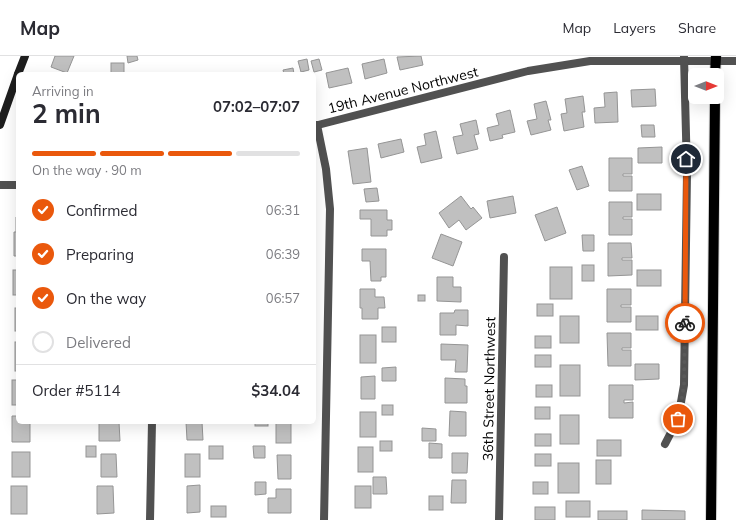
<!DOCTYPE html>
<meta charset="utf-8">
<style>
body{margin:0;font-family:Mulish,sans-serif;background:#f7f7f7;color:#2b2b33;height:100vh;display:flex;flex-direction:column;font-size:15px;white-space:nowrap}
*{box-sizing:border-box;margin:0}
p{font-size:13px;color:#7c7c81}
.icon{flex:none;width:22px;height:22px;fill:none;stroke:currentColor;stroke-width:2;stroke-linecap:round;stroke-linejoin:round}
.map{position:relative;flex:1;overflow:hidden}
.sheet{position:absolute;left:16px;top:16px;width:300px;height:352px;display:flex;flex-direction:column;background:#fff;border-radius:6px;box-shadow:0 4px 16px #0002}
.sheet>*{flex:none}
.needle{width:26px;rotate:90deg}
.controls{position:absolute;left:688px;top:12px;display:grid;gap:8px}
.controls a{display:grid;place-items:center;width:36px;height:36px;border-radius:6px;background:#fff;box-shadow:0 4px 16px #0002;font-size:20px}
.pin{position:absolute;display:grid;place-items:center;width:34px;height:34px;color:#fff;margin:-17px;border:2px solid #fff;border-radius:50%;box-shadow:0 1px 4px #0007}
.courier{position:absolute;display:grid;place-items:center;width:40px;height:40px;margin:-20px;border:3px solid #ea580c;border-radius:50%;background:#fff;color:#222;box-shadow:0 1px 5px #0007}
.overview em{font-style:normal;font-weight:700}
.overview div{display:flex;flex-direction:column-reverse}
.overview{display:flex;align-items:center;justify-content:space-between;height:68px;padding:0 16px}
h1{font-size:26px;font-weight:700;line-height:30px}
.bar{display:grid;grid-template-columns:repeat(4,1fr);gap:6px 4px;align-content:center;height:48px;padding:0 16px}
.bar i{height:5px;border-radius:3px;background:#e1e1e2}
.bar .current{background:#ea580c}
.bar p{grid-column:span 4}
.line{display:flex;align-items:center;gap:10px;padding:0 16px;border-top:1px solid #e1e1e2}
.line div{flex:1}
ol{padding:0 16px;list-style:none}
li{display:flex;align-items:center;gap:12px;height:44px}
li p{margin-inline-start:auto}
li .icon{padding:4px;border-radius:50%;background:#ea580c;color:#fff;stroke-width:4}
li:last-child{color:#7c7c81}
li i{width:22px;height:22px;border:2px solid #e1e1e2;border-radius:50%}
header{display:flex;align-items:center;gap:24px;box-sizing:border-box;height:56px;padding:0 20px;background:#fff;border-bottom:1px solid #e1e1e2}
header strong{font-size:19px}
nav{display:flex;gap:22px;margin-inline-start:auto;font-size:14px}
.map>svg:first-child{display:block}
.building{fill:#c0c0c0;stroke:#959595}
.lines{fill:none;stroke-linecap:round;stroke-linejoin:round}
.primary-casing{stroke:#dbdbdb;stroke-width:12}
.street{stroke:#515151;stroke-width:8}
.secondary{stroke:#1e1e1e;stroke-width:8}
.primary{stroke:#000;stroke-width:10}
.done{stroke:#595959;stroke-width:4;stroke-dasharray:0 7.2}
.route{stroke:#ea580c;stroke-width:5}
.labels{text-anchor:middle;stroke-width:4;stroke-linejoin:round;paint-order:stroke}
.street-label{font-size:14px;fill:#000;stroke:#fff}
</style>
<header>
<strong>Map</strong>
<nav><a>Map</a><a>Layers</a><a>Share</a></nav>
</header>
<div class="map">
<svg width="736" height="464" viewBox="0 0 736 464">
<rect width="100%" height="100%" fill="#fff"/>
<g class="building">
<path d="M55,0H74L67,17L51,11Z"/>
<path d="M127,0H137L138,4L128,7Z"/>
<path d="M421,0L423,9L400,14L397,1Z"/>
<path d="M307,3L309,14L301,16L298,5Z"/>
<path d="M319,3L322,14L314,16L311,5Z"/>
<path d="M384,3L387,17L365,23L362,8Z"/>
<rect x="111" y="7" width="13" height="11"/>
<path d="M293,12L294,18H284L283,14Z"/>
<path d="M348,12L352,27L329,32L326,17Z"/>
<path d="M655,33L656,50L632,51L631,34Z"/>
<path d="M617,36L618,66L595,67L594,52L605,51L604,37Z"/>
<path d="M583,40L585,56H582L584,71L564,75L561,58L567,57L565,43Z"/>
<path d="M546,45L551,64H548L551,74L531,79L527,65L537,63L534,48Z"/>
<path d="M510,54L515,76L502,79L503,82L490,85L487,72L499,69L496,58Z"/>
<path d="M476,64L479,78L474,79L478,93L457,98L453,81L463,79L460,68Z"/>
<path d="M641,69H654L655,81H642Z"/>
<path d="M436,75L442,102L421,107L417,91L426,89L424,78Z"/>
<path d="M401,83L404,96L381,102L378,88Z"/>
<path d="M662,91V107H638V92Z"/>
<path d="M367,92L371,126L353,128L348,95Z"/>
<path d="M609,102H632V118H623V120H632V135H609Z"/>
<path d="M582,110L589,130L577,134L569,114Z"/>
<path d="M377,132L379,145L366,146L364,133Z"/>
<rect x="637" y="138" width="24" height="16"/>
<path d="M461,140L471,153L473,151L482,162L466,174L459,164L449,172L439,157Z"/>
<path d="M513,140L516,157L490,162L487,145Z"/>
<path d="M609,146H632V161H623V163H632V179H609Z"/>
<path d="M557,151L566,177L545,185L535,159Z"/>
<path d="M360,154H387V164H392V174H387V180H371V163H360Z"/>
<path d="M16,161H18V200H14V176H16Z"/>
<path d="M441,178L462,186L453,210L432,202Z"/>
<path d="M582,179H594V195H583Z"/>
<path d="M608,187H631L632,202H622V204H632V219L608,220Z"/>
<path d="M362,193H386V221H381V225H371L370,205H362Z"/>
<rect x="582" y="209" width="12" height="16"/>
<rect x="550" y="211" width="22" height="32"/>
<rect x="13" y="214" width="5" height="25"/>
<rect x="637" y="214" width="24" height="16"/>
<path d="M437,221H453V231H461V246L437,245Z"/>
<path d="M360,233H375V241H384L385,252H378V263H362V252H360Z"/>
<path d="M607,233H631V249H621V251H631V266H607Z"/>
<rect x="418" y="239" width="7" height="6"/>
<rect x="537" y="248" width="16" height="12"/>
<rect x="15" y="252" width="3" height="23"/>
<path d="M455,254H468V270L456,269V279H440V257H454Z"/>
<rect x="560" y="260" width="19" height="27"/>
<rect x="636" y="260" width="22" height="14"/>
<rect x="382" y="271" width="14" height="15"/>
<path d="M607,277H631V292H622V294H631V310H608Z"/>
<rect x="360" y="279" width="16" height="28"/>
<rect x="535" y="280" width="16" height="12"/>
<rect x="15" y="286" width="3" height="29"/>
<path d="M441,288L468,289L467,316H455L456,304H441Z"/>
<rect x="535" y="299" width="16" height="12"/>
<path d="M635,308H659V323L635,324Z"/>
<rect x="560" y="309" width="20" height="31"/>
<path d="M396,311V325H382V312Z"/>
<path d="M375,320V343H361V321Z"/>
<path d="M445,322L465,323V330H467V347H445Z"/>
<rect x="12" y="324" width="6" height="25"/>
<rect x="536" y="329" width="16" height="12"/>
<path d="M609,329H633V344H624V347L633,346V362H609Z"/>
<rect x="382" y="349" width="11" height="10"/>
<rect x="535" y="351" width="15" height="12"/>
<path d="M450,355L466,356V380H449Z"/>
<rect x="360" y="356" width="16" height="25"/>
<rect x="560" y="359" width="19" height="29"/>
<path d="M12,360H18V366H30V386H12Z"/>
<path d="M99,366H119L120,385H99Z"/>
<path d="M186,366H202L203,384H187Z"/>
<rect x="255" y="366" width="13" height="4"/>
<rect x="276" y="366" width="15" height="21"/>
<path d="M422,372L436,373V385H422Z"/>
<rect x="535" y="378" width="16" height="12"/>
<rect x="597" y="384" width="24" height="16"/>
<rect x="380" y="385" width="12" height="10"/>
<path d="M429,387L442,388V402H429Z"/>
<rect x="86" y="390" width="10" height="11"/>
<rect x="209" y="390" width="14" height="13"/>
<path d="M253,390H265V402H254Z"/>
<rect x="358" y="391" width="15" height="25"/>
<rect x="12" y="396" width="18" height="25"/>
<path d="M452,397H468L467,417H452Z"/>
<path d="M101,398H116L117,421H101Z"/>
<rect x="185" y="398" width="15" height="23"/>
<rect x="535" y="398" width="16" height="12"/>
<path d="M277,399H291V423H278Z"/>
<rect x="596" y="404" width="15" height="24"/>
<rect x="558" y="407" width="21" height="30"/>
<path d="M373,421H386L387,438H373Z"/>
<path d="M452,424H466V447H451Z"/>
<path d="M255,426H266V438L255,439Z"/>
<rect x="533" y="426" width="15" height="12"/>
<path d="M200,429V456L187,457V430Z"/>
<rect x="11" y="430" width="16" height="28"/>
<path d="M97,430H113L114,457L97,458Z"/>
<rect x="355" y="430" width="16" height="22"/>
<path d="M276,433H291V457H268V442H276Z"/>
<rect x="429" y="440" width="14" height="14"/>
<rect x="566" y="445" width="24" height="16"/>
<rect x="211" y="450" width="15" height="11"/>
<rect x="535" y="451" width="20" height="13"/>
<path d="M642,454L685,455V464H642Z"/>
<rect x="598" y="455" width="29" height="9"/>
</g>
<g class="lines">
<g class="primary-casing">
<g id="primary">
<path d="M715,19L716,0"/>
<path d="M711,464L715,41"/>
</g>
</g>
<g class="street">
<path d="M317,69L326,113L330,153L324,464"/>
<path d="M314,70L528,15L590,5H736"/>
<path d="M0,129H18"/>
<path d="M665,388L678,363L684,329L687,117L684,1"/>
<path d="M150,464L152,366"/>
<path d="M499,464L504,201"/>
</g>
<g class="secondary">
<path d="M18,18L25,0"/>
<path d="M0,69L18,18"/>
</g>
<use href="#primary" class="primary"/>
</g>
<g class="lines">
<path class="done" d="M678,363L684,329L685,267"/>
<path class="route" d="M685,267L686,103"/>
</g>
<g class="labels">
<g class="street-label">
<text transform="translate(403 34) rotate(-14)" y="5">19th Avenue Northwest</text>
<text transform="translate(489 333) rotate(-89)" y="5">36th Street Northwest</text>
</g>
</g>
</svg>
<div class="controls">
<a><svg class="needle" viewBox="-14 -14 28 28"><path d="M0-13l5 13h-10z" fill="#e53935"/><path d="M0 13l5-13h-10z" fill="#7c7c81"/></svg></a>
</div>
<div class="pin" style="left:678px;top:363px;background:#ea580c"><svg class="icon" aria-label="bag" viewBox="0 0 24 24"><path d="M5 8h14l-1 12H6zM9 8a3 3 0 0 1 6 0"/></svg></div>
<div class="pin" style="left:686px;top:103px;background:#1f2937"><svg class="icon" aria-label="home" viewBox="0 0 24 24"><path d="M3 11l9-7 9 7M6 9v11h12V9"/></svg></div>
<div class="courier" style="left:685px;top:267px"><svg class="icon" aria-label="bike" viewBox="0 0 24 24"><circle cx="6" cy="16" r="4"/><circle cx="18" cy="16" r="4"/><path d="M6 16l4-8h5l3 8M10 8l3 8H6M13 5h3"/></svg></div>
<section class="sheet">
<div class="overview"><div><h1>2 min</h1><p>Arriving in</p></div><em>07:02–07:07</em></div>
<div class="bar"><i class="current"></i><i class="current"></i><i class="current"></i><i></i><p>On the way · 90 m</p></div>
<ol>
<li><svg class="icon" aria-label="check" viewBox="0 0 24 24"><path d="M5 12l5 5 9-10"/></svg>Confirmed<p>06:31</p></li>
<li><svg class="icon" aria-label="check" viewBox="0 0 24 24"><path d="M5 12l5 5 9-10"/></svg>Preparing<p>06:39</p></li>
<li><svg class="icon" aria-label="check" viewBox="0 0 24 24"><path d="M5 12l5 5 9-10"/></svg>On the way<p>06:57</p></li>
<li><i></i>Delivered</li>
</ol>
<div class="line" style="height:52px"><div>Order #5114</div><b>$34.04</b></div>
</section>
</div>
